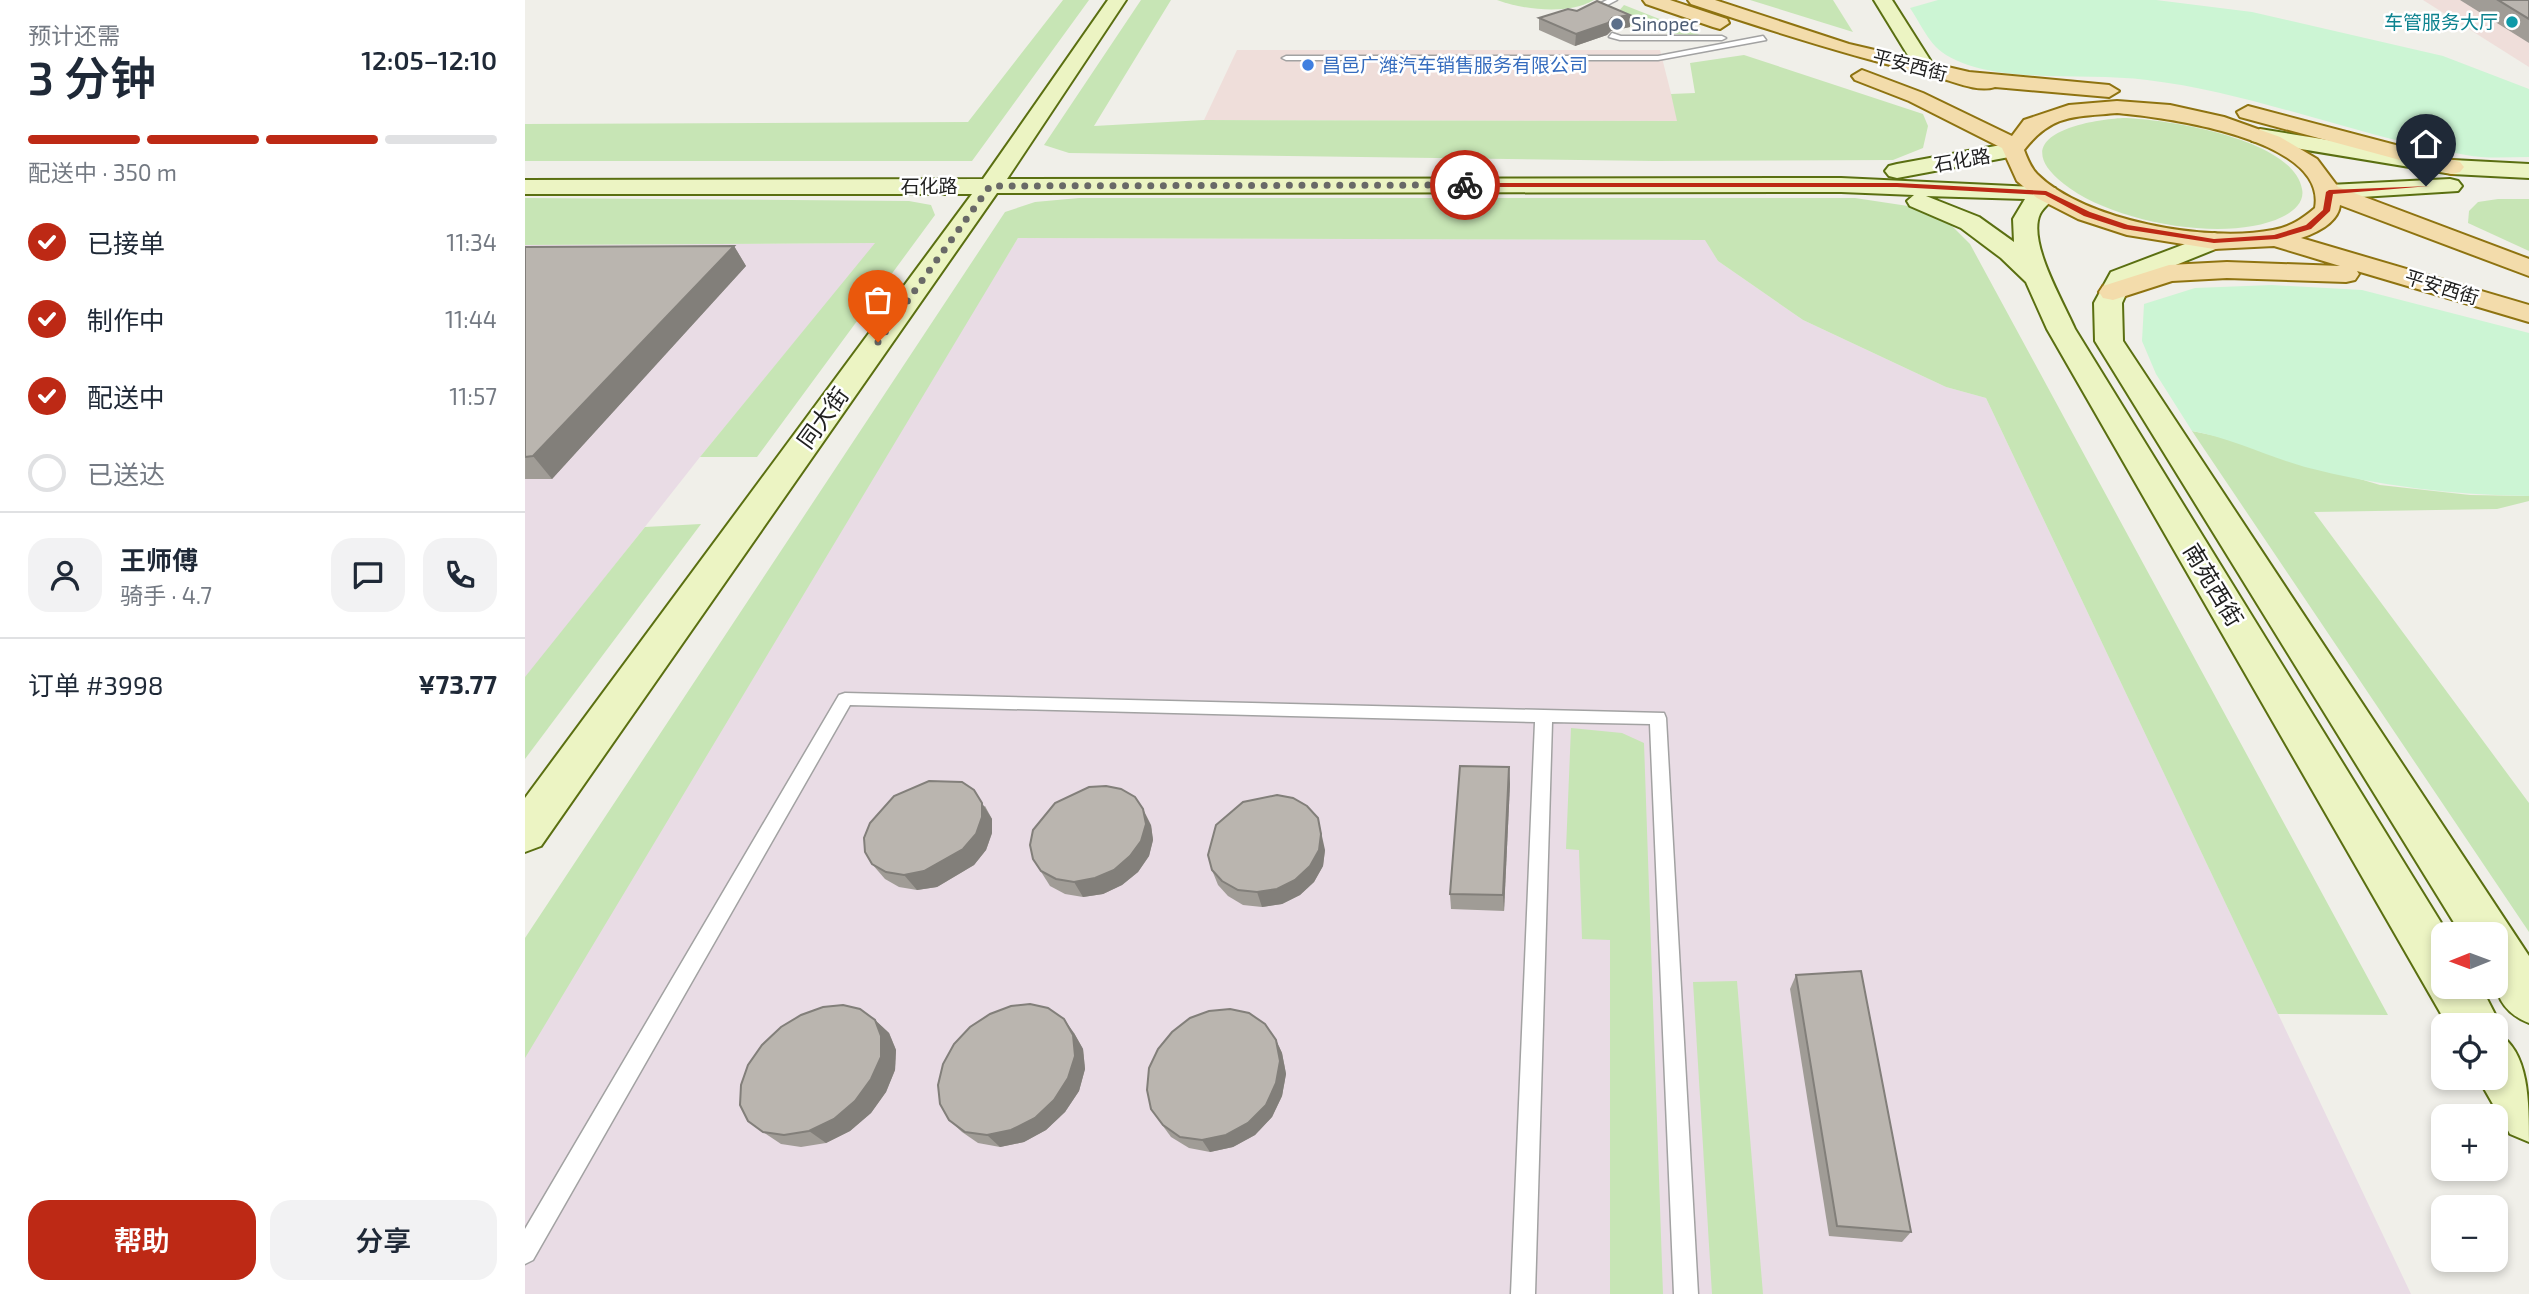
<!DOCTYPE html>
<html lang="zh">
<meta charset="utf-8">
<style>
body{margin:0;font-family:"Exo 2","Noto Sans SC",sans-serif;background:#f2f2f3;color:#1f2937;height:100vh;display:flex;flex-direction:column;font-size:26px;white-space:nowrap}
*{box-sizing:border-box;margin:0}
p{font-size:23px;color:#747a83}
.icon{flex:none;width:38px;height:38px;fill:none;stroke:currentColor;stroke-width:2;stroke-linecap:round;stroke-linejoin:round}
.map{position:relative;flex:1;overflow:hidden}
.side{display:flex;flex-direction:column;background:#fff;width:525px}
.side>*{flex:none}
.needle{width:46px;rotate:269deg}
.buttons{position:absolute;left:1906px;top:922px;display:grid;gap:14px}
.buttons a{display:grid;place-items:center;width:77px;height:77px;border-radius:14px;background:#fff;box-shadow:0 4px 10px #0003;font-size:35px}
.pin{position:absolute;display:grid;place-items:center;width:60px;height:60px;color:#fff;margin:-72px -30px;border-radius:50% 50% 50% 0;rotate:-45deg;box-shadow:0 0 7px #0007}
.pin .icon{rotate:45deg}
.courier{position:absolute;display:grid;place-items:center;width:70px;height:70px;margin:-35px;border:5px solid #bd2915;border-radius:50%;background:#fff;color:#222;box-shadow:0 2px 9px #0007}
.summary em{font-style:normal;font-weight:600}
.summary div{display:flex;flex-direction:column-reverse}
.summary{display:flex;align-items:center;justify-content:space-between;height:119px;padding:0 28px}
h1{font-size:46px;font-weight:600;line-height:52px}
.bar{display:grid;grid-template-columns:repeat(4,1fr);gap:10px 7px;align-content:center;height:84px;padding:0 28px}
.bar i{height:9px;border-radius:5px;background:#e0e1e3}
.bar .on{background:#bd2915}
.bar p{grid-column:span 4}
.line{display:flex;align-items:center;gap:18px;padding:0 28px;border-top:2px solid #e0e1e3}
.line div{flex:1}
.round{display:grid;place-items:center;flex:none;width:74px;height:74px;border-radius:21px;background:#f2f2f3}
ol{padding:0 28px;list-style:none}
li{display:flex;align-items:center;gap:21px;height:77px}
li p{margin-inline-start:auto}
li .icon{padding:7px;border-radius:50%;background:#bd2915;color:#fff;stroke-width:4}
li:last-child{color:#747a83}
li i{width:38px;height:38px;border:4px solid #e0e1e3;border-radius:50%}
.primary-button{display:flex;gap:14px;margin-top:auto;padding:14px 28px}
.primary-button a{flex:1;height:80px;border-radius:21px;background:#bd2915;color:#fff;font-size:28px;font-weight:600;line-height:80px;text-align:center}
.primary-button a+a{background:#f2f2f3;color:#1f2937}
main{display:flex;flex:1;min-height:0}
.map>svg:first-child{display:block}
.commercial{fill:#efdeda}
.industrial{fill:#e9dce5}
.grass{fill:#c7e5b5}
.park{fill:#ccf5d4}
.lines{fill:none;stroke-linecap:round;stroke-linejoin:round}
.lane-casing{stroke:#a2a2a2;stroke-width:3}
.secondary-casing{stroke:#5a6f11;stroke-width:4}
.primary-casing{stroke:#8e7310;stroke-width:4}
.lane{fill:#fff;fill-rule:evenodd}
.secondary{fill:#ecf4c3;fill-rule:evenodd}
.primary{fill:#f3dcab;fill-rule:evenodd}
.wall{fill:#a09c96}
.shaded-wall{fill:#827f7a}
.building{fill:#bab5af;stroke:#827f7a;stroke-width:2}
.route{fill:#bd2915}
.done{stroke:#696967;stroke-width:7;stroke-dasharray:0 12.6}
.culture-dot{fill:#0f9aa8;stroke:#fff;stroke-width:2.5}
.service-dot{fill:#5c6f8a;stroke:#fff;stroke-width:2.5}
.shop-dot{fill:#3f7fe0;stroke:#fff;stroke-width:2.5}
.labels{text-anchor:middle;stroke-width:5;stroke-linejoin:round;paint-order:stroke}
.far-culture-label{font-size:19px;fill:#0d838f;stroke:#fff;text-anchor:end}
.far-service-label{font-size:19px;fill:#4e5e75;stroke:#fff;text-anchor:start}
.far-shop-label{font-size:19px;fill:#366cbe;stroke:#fff;text-anchor:start}
.far-street-label{font-size:19px;fill:#212121;stroke:#fff}
.street-label{font-size:23px;fill:#212121;stroke:#fff}
</style>
<main>
<section class="side">
<div class="summary"><div><h1>3 分钟</h1><p>预计还需</p></div><em>12:05–12:10</em></div>
<div class="bar"><i class="on"></i><i class="on"></i><i class="on"></i><i></i><p>配送中 · 350 m</p></div>
<ol>
<li><svg class="icon" aria-label="check" viewBox="0 0 24 24"><path d="M5 12l5 5 9-10"/></svg>已接单<p>11:34</p></li>
<li><svg class="icon" aria-label="check" viewBox="0 0 24 24"><path d="M5 12l5 5 9-10"/></svg>制作中<p>11:44</p></li>
<li><svg class="icon" aria-label="check" viewBox="0 0 24 24"><path d="M5 12l5 5 9-10"/></svg>配送中<p>11:57</p></li>
<li><i></i>已送达</li>
</ol>
<div class="line" style="height:126px"><a class="round"><svg class="icon" aria-label="person" viewBox="0 0 24 24"><circle cx="12" cy="8" r="4"/><path d="M4 21q1-7 8-7t8 7"/></svg></a><div><b>王师傅</b><p>骑手 · 4.7</p></div><a class="round"><svg class="icon" aria-label="chat" viewBox="0 0 24 24"><path d="M4 5h16v11H9l-5 4z"/></svg></a><a class="round"><svg class="icon" aria-label="phone" viewBox="0 0 24 24"><path d="M5 4h4l2 5-3 2q2 4 5 5l2-3 5 2v4C11 20 4 13 5 4z"/></svg></a></div>
<div class="line" style="height:91px"><div>订单 #3998</div><b>¥73.77</b></div>
<div class="primary-button"><a>帮助</a><a>分享</a></div>
</section>
<div class="map">
<svg width="2004" height="1294" viewBox="0 0 2004 1294">
<rect width="100%" height="100%" fill="#f0efe9"/>
<g class="commercial">
<path d="M1898,0H2004V67Z"/>
<path d="M712,50H1135L1153,121L679,120Z"/>
</g>
<g class="industrial">
<path d="M493,238L1181,240L1193,261L1278,320L1421,387L1461,398L1886,1294H0V1034Z"/>
<path d="M351,243L175,457L0,679V245Z"/>
</g>
<g class="grass">
<path d="M538,0H564L447,161H0V124L443,122Z"/>
<path d="M616,0H646L569,126L679,120L1152,121L1146,94L1170,93L1165,63L1219,55L1398,114L1403,126L1398,148L1368,160L1129,161L544,153L519,145Z"/>
<path d="M972,0H1069C1044,15 999,10 972,0Z"/>
<path d="M1225,0H1308L1328,32Z"/>
<path d="M1099,5L1180,37L1121,31L1087,19Z"/>
<path d="M1598,118C1640,119 1768,138 1777,189C1780,202 1768,212 1757,217C1702,244 1586,222 1539,184C1478,136 1561,120 1598,118Z"/>
<path d="M0,198L384,201L406,205L410,215L232,457H175L350,243L0,245Z"/>
<path d="M554,198H1330L1383,206L1420,219L1445,244L1863,1015L1753,1014L1461,398L1421,387L1278,320L1193,261L1180,240L493,238L0,1058V938L480,212L510,202Z"/>
<path d="M1973,199H2004V251L1943,223L1944,211L1953,202Z"/>
<path d="M1667,431L1691,436L1855,485L1945,495L2004,496V501L1972,509L1789,512L2004,803V932Z"/>
<path d="M176,524L0,759V677L120,527Z"/>
<path d="M1046,728L1097,733L1119,743L1138,1294H1085V940L1057,939L1054,850L1041,849Z"/>
<path d="M1212,981L1238,1294H1187L1168,982Z"/>
</g>
<g class="park">
<path d="M1413,0H1631L1727,12L1918,56L2004,89V157C1983,157 1961,159 1941,155C1832,137 1731,93 1622,80C1567,73 1494,82 1443,65C1406,52 1405,39 1385,8Z"/>
<path d="M1747,285L1837,290L2004,333V496C1927,495 1854,486 1780,467C1741,456 1706,438 1667,431L1631,374L1617,341L1619,304L1670,288Z"/>
</g>
<g class="lines">
<g class="lane-casing">
<g id="lane">
<path d="M1082,0H1092L1065,14L1058,12Z"/>
<path d="M1087,33L1096,36H1197L1201,38L1197,40H1095L1084,37Z"/>
<path d="M1238,36L1241,40L1133,60H761L757,58L761,56H1133Z"/>
<path d="M320,693L1139,713L1141,718L1173,1294H1149L1125,724L1027,722L1010,1294H986L1010,722L325,705L8,1260L0,1264V1229L314,695Z"/>
</g>
</g>
<g class="secondary-casing">
<g id="secondary">
<path d="M583,0H601L482,179L1316,178L1530,188L1533,193C1528,201 1519,206 1515,214C1502,242 1539,303 1550,329L1923,934H1918V987H1956L1976,1026L1973,1034C2004,1051 2004,1103 2004,1142L1985,1134L1953,1078H1970V1026H1923L1522,329L1501,282L1476,258L1436,228L1385,206L1382,201L1389,195L1316,192L472,193L16,846L0,852V798L447,194H0V180L458,179ZM1401,196L1500,199L1488,219L1489,242L1454,217Z"/>
<path d="M1349,0H1367L1412,71L1409,75H1395Z"/>
<path d="M1735,129L1927,160L2004,164V178L1927,174L1727,141L1724,136Z"/>
<path d="M1487,143L1498,150L1495,155L1372,178L1364,176L1360,171L1364,166L1372,164Z"/>
<path d="M1925,179L1933,181L1937,186L1933,191L1804,199L1795,197L1792,192L1795,187L1804,185Z"/>
<path d="M1689,233L1698,236L1702,241L1698,246L1606,283L1597,303L1598,341L2004,956V1023C1962,1006 1970,973 1970,934H1936L1570,341L1569,303L1586,272Z"/>
</g>
</g>
<g class="primary-casing">
<g id="primary">
<path d="M1118,0H1145L1202,19L1204,23L1195,29L1188,27L1121,4Z"/>
<path d="M1163,0H1190L1324,44L1444,72L1584,85L1594,91L1584,97L1470,87C1451,93 1426,80 1408,76C1325,56 1246,31 1166,4Z"/>
<path d="M1337,70L1398,93L1487,136L1499,120L1544,105L1592,101L1645,105L1699,117L1755,137L1792,159L1813,187L2004,259V276L1815,205C1813,223 1791,233 1776,238L2004,305V322L1832,271L1834,274L1830,280L1821,282L1702,278L1647,281L1588,300L1578,298L1574,292L1578,286L1644,265L1702,262L1815,266L1749,246L1689,249L1602,235L1553,219L1512,198L1492,181L1477,148L1384,101L1330,80L1327,76ZM1592,113C1638,117 1803,138 1790,208C1777,219 1765,227 1748,230C1683,243 1559,221 1512,174C1506,168 1502,158 1499,150C1527,114 1549,117 1592,113Z"/>
<path d="M1723,106L1935,162L1939,167L1935,172L1927,174L1715,117L1712,112Z"/>
</g>
</g>
<use href="#lane" class="lane"/>
<use href="#secondary" class="secondary"/>
<use href="#primary" class="primary"/>
</g>
<g class="wall">
<path d="M1935,0H2004V43Z"/>
<path d="M1052,11L1105,15V27L1086,31L1082,35L1050,46L1014,30V18Z"/>
<path d="M209,246L221,266L27,479H0V247Z"/>
<path d="M984,767L985,784L979,911L926,909L925,894Z"/>
<path d="M460,806L467,819V833L461,850L449,865L412,887L392,890L374,887L360,879L347,864Z"/>
<path d="M626,825L628,840L624,856L613,872L597,885L578,894L558,897L540,894L525,886L508,859Z"/>
<path d="M800,850L798,866L789,882L775,895L757,904L737,907L718,905L703,896L693,885L687,870Z"/>
<path d="M1271,975L1386,1232L1377,1242L1304,1236L1265,989Z"/>
<path d="M350,1020L364,1033L371,1050L370,1070L361,1092L346,1113L325,1131L301,1143L276,1147L256,1144L238,1132Z"/>
<path d="M549,1033L558,1049L560,1069L554,1091L540,1112L521,1130L499,1142L475,1147L453,1143L437,1132L424,1120Z"/>
<path d="M751,1040L757,1053L761,1074L757,1096L747,1117L730,1135L708,1147L685,1152L664,1148L646,1137L635,1122Z"/>
</g>
<g class="shaded-wall">
<path d="M1105,15V27L1086,31L1082,35L1050,46L1051,34L1087,18Z"/>
<path d="M209,246L221,266L27,479L8,456Z"/>
<path d="M984,767L985,784L979,911L978,895Z"/>
<path d="M449,790L467,819V833L461,850L449,865L412,887L392,890L379,875Z"/>
<path d="M618,809L626,825L628,840L624,856L613,872L597,885L578,894L558,897L549,882Z"/>
<path d="M793,818L800,850L798,866L789,882L775,895L757,904L737,907L732,892Z"/>
<path d="M539,1019L549,1033L558,1049L560,1069L554,1091L540,1112L521,1130L499,1142L475,1147L462,1135Z"/>
<path d="M350,1020L364,1033L371,1050L370,1070L361,1092L346,1113L325,1131L301,1143L284,1131Z"/>
<path d="M751,1040L757,1053L761,1074L757,1096L747,1117L730,1135L708,1147L685,1152L677,1140Z"/>
</g>
<g class="building">
<path d="M1973,0H2004V19Z"/>
<path d="M1072,1L1105,15L1087,18L1083,23L1051,34L1014,18L1043,9L1052,11Z"/>
<path d="M209,246L8,456L0,457V247Z"/>
<path d="M935,766L984,767L978,895L925,894Z"/>
<path d="M404,781L437,782L449,790L457,803V817L451,834L438,849L399,871L379,875L361,872L347,864L340,852L339,838L345,823L369,796Z"/>
<path d="M581,786L596,789L610,797L618,809L621,824L616,841L605,856L589,870L570,878L549,882L531,879L516,871L508,859L505,845L508,830L530,803L564,787Z"/>
<path d="M752,795L768,798L782,806L793,818L796,834L794,850L785,866L770,880L752,889L732,892L713,890L697,881L687,870L683,855L691,825L718,802Z"/>
<path d="M1336,971L1386,1232L1312,1226L1271,975Z"/>
<path d="M505,1004L523,1008L539,1019L548,1035L550,1056L543,1078L529,1100L510,1118L486,1130L462,1135L440,1132L424,1120L415,1104L413,1085L418,1064L429,1044L445,1027L465,1014L486,1006Z"/>
<path d="M318,1005L335,1009L350,1020L356,1036V1057L346,1079L330,1101L309,1119L284,1131L259,1135L238,1132L223,1121L215,1105L216,1085L223,1065L237,1045L256,1027L276,1015L298,1007Z"/>
<path d="M705,1009L724,1013L740,1024L751,1040L755,1061L751,1083L741,1105L723,1123L701,1135L677,1140L655,1137L638,1125L626,1109L622,1090L624,1068L633,1049L647,1032L665,1018L684,1011Z"/>
</g>
<path class="route" d="M940,183H1372L1521,191L1565,212L1603,225L1689,239L1749,235L1781,225L1798,210L1801,192L1804,190L1905,186L1808,194L1805,211L1786,229L1752,239L1689,243L1599,229L1559,216L1520,195L1372,187H937Z"/>
<g class="lines">
<path class="done" d="M353,342L465,186L940,185"/>
</g>
<circle class="culture-dot" cx="1987" cy="22" r="7"/>
<circle class="service-dot" cx="1092" cy="24" r="7"/>
<circle class="shop-dot" cx="783" cy="65" r="7"/>
<g class="labels">
<g class="far-culture-label">
<text x="1973" y="29">车管服务大厅</text>
</g>
<g class="far-service-label">
<text x="1106" y="31">Sinopec</text>
</g>
<g class="far-shop-label">
<text x="797" y="72">昌邑广潍汽车销售服务有限公司</text>
</g>
<g class="far-street-label">
<text transform="translate(1385 65) rotate(14)" y="7">平安西街</text>
<text transform="translate(1437 160) rotate(-10)" y="7">石化路</text>
<text x="404" y="193">石化路</text>
<text transform="translate(1917 287) rotate(17)" y="7">平安西街</text>
</g>
<g class="street-label">
<text transform="translate(298 418) rotate(-54)" y="8">同大街</text>
<text transform="translate(1688 585) rotate(59)" y="8">南苑西街</text>
</g>
</g>
</svg>
<div class="buttons">
<a><svg class="needle" viewBox="-14 -14 28 28"><path d="M0-13l5 13h-10z" fill="#e53935"/><path d="M0 13l5-13h-10z" fill="#747a83"/></svg></a>
<a><svg class="icon" aria-label="locate" viewBox="0 0 24 24"><circle cx="12" cy="12" r="6"/><path d="M12 2v4M12 18v4M2 12h4M18 12h4"/></svg></a>
<a>+</a>
<a>−</a>
</div>
<div class="pin" style="left:353px;top:342px;background:#ea580c"><svg class="icon" aria-label="bag" viewBox="0 0 24 24"><path d="M5 8h14l-1 12H6zM9 8a3 3 0 0 1 6 0"/></svg></div>
<div class="pin" style="left:1901px;top:186px;background:#1f2937"><svg class="icon" aria-label="home" viewBox="0 0 24 24"><path d="M3 11l9-7 9 7M6 9v11h12V9"/></svg></div>
<div class="courier" style="left:940px;top:185px"><svg class="icon" aria-label="bike" viewBox="0 0 24 24"><circle cx="6" cy="16" r="4"/><circle cx="18" cy="16" r="4"/><path d="M6 16l4-8h5l3 8M10 8l3 8H6M13 5h3"/></svg></div>
</div>
</main>
